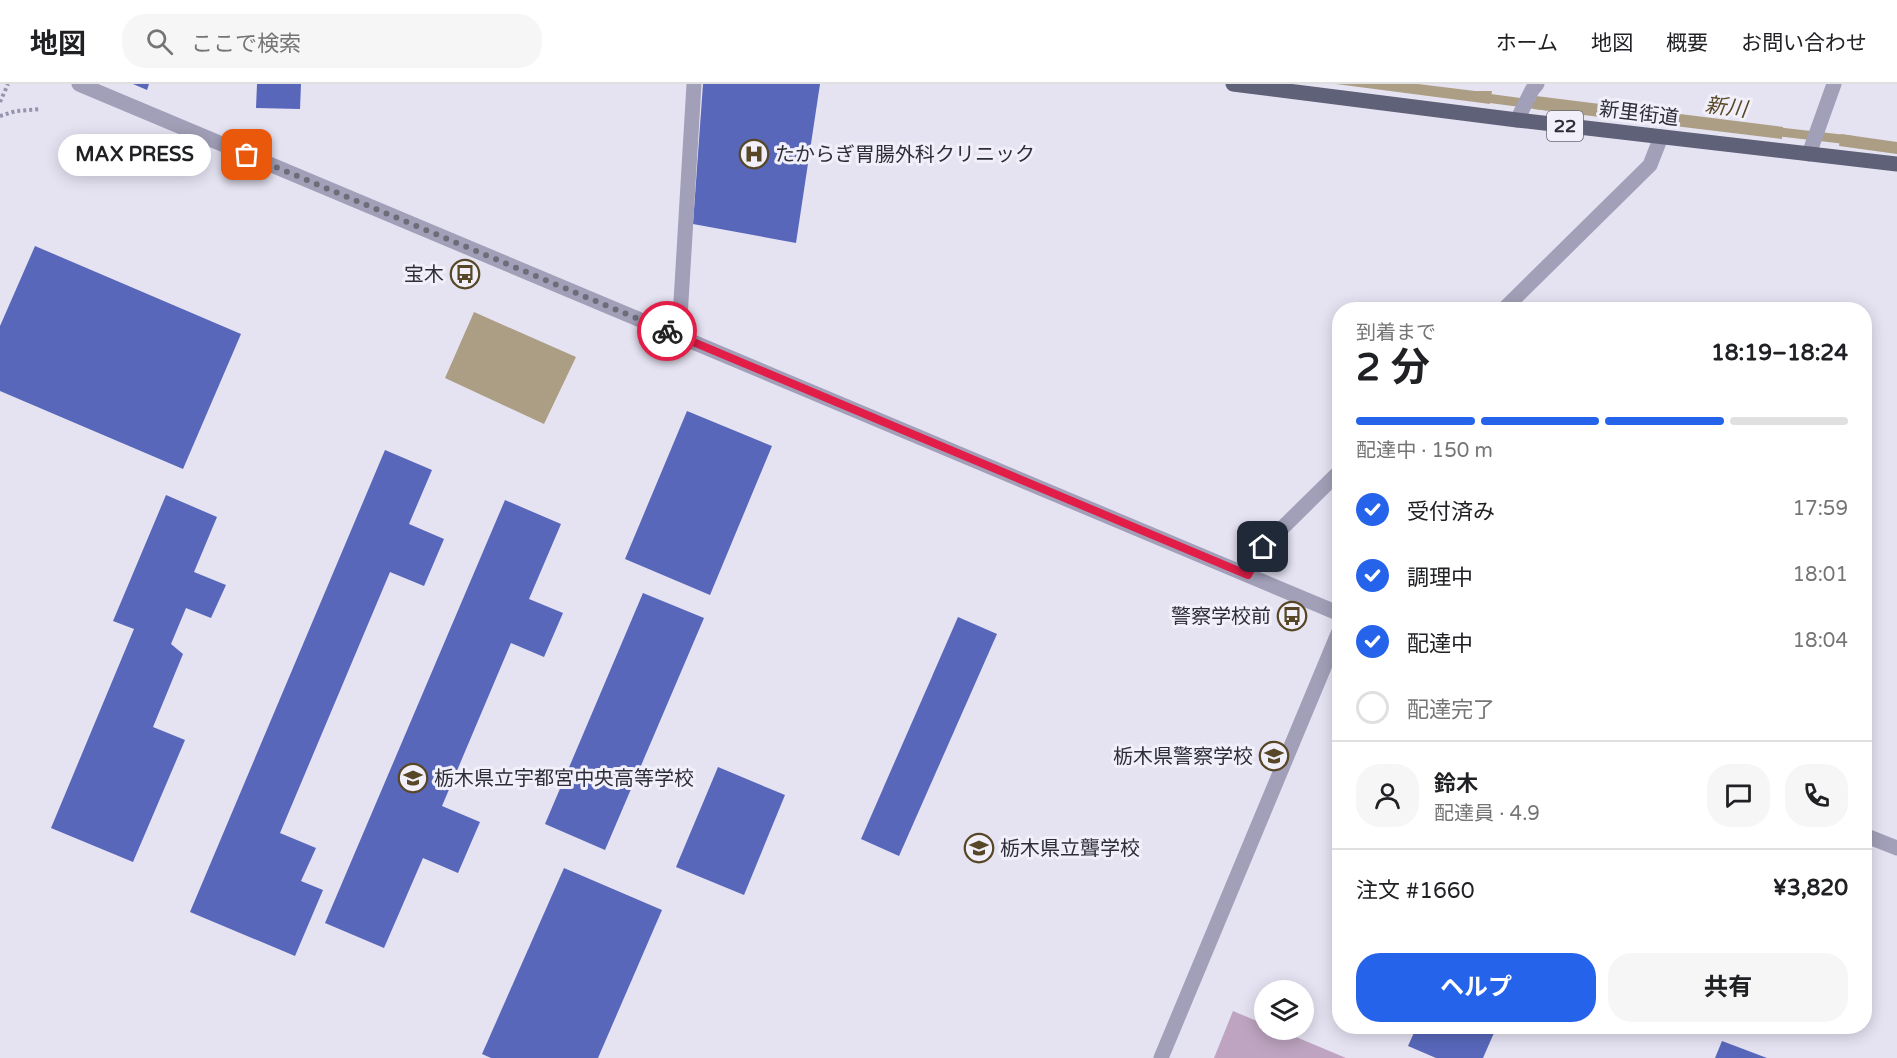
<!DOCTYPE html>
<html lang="ja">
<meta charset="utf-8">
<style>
body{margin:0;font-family:"Varela Round","Noto Sans JP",sans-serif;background:#f6f6f6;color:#202124;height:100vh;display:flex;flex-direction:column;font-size:22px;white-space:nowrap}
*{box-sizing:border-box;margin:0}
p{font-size:20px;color:#757577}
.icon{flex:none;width:33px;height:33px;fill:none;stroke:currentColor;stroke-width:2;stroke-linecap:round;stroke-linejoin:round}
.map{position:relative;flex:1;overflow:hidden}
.drawer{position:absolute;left:1332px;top:218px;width:540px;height:732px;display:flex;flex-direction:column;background:#fff;border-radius:24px;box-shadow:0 3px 15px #0003}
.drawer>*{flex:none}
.controls{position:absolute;left:1254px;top:896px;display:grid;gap:12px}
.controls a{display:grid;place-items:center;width:60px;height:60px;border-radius:50%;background:#fff;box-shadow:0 3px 15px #0003;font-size:30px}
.pin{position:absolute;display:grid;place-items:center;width:51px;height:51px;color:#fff;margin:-26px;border-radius:12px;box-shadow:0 3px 9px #0006}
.courier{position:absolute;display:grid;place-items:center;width:60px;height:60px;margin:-30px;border:4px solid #e11d48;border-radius:50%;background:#fff;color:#222;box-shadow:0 2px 8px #0007}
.bubble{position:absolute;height:42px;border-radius:21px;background:#fff;box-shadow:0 3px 15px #0003;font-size:20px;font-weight:700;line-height:42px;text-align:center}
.overview em{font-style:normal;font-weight:700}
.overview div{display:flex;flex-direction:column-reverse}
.overview{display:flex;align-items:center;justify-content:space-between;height:102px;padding:0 24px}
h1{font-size:39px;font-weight:700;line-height:45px}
.bar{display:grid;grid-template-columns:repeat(4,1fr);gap:9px 6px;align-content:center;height:72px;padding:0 24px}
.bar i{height:8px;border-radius:4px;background:#e0e0e0}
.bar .active{background:#2563eb}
.bar p{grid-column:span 4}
.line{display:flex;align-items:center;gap:15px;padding:0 24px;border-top:2px solid #e0e0e0}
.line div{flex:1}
.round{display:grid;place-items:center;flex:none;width:63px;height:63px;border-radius:24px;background:#f6f6f6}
ol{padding:0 24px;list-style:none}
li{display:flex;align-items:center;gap:18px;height:66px}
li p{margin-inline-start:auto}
li .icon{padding:6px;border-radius:50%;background:#2563eb;color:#fff;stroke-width:4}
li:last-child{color:#757577}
li i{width:33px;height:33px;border:3px solid #e0e0e0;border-radius:50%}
.primary-button{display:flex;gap:12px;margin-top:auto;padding:12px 24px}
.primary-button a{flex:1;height:69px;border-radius:24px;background:#2563eb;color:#fff;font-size:24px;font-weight:700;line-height:69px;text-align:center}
.primary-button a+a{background:#f6f6f6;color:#202124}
header{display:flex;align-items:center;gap:36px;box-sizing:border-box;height:84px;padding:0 30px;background:#fff;border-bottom:2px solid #e0e0e0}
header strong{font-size:28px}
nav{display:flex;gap:33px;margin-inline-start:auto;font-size:21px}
.search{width:420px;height:54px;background:#f6f6f6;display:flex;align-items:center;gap:15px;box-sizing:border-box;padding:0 21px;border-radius:24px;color:#757577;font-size:22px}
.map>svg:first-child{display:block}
.green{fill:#bea4c0}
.water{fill:#ac9e84}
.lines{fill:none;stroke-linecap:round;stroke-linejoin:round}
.stream{stroke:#ac9e84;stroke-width:9}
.building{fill:#5867ba}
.path{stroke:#9494ae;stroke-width:4;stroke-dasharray:3 3;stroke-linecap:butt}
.minor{stroke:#a1a0b8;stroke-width:15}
.major{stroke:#5f6179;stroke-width:15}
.done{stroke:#6d6d7a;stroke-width:6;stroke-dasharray:0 10.8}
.route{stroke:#e11d48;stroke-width:8}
.labels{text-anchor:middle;stroke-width:6;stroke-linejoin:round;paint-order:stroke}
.shield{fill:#f1eff9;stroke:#686873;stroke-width:1.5}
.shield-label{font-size:18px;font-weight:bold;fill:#2d2e39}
.street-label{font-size:20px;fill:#2d2e39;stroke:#f1eff9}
.poi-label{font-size:20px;fill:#2d2e39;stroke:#f1eff9;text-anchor:start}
.water-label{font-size:21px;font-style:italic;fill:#574726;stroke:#f1eff9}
</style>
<header>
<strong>地図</strong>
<div class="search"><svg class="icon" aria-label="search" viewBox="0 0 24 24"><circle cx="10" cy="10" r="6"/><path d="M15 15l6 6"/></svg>ここで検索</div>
<nav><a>ホーム</a><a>地図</a><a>概要</a><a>お問い合わせ</a></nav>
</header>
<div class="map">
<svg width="1897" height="974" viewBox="0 0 1897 974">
<rect width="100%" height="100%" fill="#e5e3f2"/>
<path class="green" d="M1233,927L1264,940V945H1277L1346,974H1214Z"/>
<g class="water">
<path d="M1336,0H1418L1475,7H1492L1490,20Z"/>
<path d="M1536,12L1783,43L1782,55L1534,25Z"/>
<path d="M1841,50L1897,58V70L1839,62Z"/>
<path d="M474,228L576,273L544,340L445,294Z"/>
</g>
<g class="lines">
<g class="stream">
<path d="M1479,13L1546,22"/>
<path d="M1771,47L1850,56"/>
</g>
</g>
<g class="building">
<path d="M133,0H149L147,6Z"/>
<path d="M257,0H301L300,25L256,24Z"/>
<path d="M703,0H820L796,159L693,140Z"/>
<path d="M35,162L241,250L183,385L0,307V242Z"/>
<path d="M687,327L772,362L710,511L625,475Z"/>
<path d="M385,366L432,386L409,440L444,455L424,502L390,488L280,749L316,764L301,797L323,806L295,872L190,828Z"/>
<path d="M166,411L217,433L194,488L226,501L211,534L186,524L171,560L183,570L153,643L185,656L133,778L51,744L134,545L113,537Z"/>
<path d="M505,416L561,440L529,515L563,529L544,573L511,559L442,722L480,738L458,789L423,774L384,864L325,839Z"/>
<path d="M643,509L704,534L605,766L545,740Z"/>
<path d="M958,533L997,550L899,772L861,755Z"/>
<path d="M718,683L785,711L744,811L676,783Z"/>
<path d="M564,784L662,826L598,974H491L482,970Z"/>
<path d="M1417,942H1497L1483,974H1436L1408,962Z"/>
<path d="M1722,957L1767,974H1715Z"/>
</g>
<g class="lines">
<g class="path">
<path d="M0,18L8,0"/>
<path d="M0,32L16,27L41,25"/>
</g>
<g class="minor">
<path d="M79,0L1340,530"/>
<path d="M1517,36L1532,6L1537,0"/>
<path d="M1809,70L1834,0"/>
<path d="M1504,225L1650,81L1661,53"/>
<path d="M679,251L694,0"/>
<path d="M1248,491L1263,463L1340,387"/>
<path d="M1864,751L1897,764"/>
<path d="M1161,974L1340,545"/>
</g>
<path class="major" d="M1233,0L1517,36L1897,80"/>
</g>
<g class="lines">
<path class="done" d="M247,71L667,247"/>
<path class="route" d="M667,247L1248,491L1263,463"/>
</g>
<defs>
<g id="hospital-ring" transform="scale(1.5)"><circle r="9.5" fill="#f1eff9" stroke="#574726" stroke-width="1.5"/><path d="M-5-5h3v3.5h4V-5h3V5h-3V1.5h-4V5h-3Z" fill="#574726"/></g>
<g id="bus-ring" transform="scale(1.5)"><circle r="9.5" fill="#f1eff9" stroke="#574726" stroke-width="1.5"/><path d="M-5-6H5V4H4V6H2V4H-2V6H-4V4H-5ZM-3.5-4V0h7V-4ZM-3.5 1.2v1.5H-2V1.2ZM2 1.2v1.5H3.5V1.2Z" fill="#574726"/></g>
<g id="school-ring" transform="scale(1.5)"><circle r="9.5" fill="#f1eff9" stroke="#574726" stroke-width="1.5"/><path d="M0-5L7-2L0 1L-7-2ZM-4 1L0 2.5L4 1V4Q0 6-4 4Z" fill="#574726"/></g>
</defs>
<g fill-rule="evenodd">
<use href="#hospital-ring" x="754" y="70"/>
<use href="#bus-ring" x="465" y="190"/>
<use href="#bus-ring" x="1292" y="532"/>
<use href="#school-ring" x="1274" y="672"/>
<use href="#school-ring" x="413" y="694"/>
<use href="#school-ring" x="979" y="764"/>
</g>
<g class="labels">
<rect class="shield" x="1547" y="27" width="36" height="30" rx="4.5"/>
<g class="shield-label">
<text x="1565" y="48">22</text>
</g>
<g class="street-label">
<text transform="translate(1639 29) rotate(7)" y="7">新里街道</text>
</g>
<g class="poi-label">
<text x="775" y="77">たからぎ胃腸外科クリニック</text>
<text x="444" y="197" text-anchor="end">宝木</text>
<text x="1271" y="539" text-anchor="end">警察学校前</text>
<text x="1253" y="679" text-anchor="end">栃木県警察学校</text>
<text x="434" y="701">栃木県立宇都宮中央高等学校</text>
<text x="1000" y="771">栃木県立聾学校</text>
</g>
<g class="water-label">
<text transform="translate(1726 23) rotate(7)" y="7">新川</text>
</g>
</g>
</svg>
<div class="controls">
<a><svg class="icon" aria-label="layers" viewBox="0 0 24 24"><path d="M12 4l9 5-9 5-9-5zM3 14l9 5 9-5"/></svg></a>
</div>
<div class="pin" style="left:247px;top:71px;background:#ea580c"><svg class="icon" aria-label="bag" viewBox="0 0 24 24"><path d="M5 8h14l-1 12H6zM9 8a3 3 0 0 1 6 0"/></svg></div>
<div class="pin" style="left:1263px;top:463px;background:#1f2937"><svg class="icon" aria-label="home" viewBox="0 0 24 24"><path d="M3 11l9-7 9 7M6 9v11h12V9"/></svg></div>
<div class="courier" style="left:667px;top:247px"><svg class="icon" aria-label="bike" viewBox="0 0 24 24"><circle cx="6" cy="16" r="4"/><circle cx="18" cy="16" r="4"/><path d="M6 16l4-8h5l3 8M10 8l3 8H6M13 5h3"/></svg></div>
<div class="bubble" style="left:58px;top:50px;width:153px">MAX PRESS</div>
<section class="drawer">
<div class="overview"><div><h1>2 分</h1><p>到着まで</p></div><em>18:19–18:24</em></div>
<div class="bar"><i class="active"></i><i class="active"></i><i class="active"></i><i></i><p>配達中 · 150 m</p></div>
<ol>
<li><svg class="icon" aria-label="check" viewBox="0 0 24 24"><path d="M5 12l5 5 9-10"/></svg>受付済み<p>17:59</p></li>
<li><svg class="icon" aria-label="check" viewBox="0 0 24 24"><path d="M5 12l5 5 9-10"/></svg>調理中<p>18:01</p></li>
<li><svg class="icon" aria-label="check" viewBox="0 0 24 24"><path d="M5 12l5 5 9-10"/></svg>配達中<p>18:04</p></li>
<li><i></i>配達完了</li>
</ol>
<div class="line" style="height:108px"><a class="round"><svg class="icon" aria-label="person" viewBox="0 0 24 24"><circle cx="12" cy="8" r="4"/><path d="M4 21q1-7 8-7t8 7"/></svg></a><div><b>鈴木</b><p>配達員 · 4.9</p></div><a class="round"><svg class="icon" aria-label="chat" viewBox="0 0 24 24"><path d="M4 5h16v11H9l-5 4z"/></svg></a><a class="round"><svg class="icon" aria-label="phone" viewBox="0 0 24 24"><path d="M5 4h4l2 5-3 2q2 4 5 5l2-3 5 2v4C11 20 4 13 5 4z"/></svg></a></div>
<div class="line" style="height:78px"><div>注文 #1660</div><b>¥3,820</b></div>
<div class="primary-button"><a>ヘルプ</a><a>共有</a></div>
</section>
</div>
